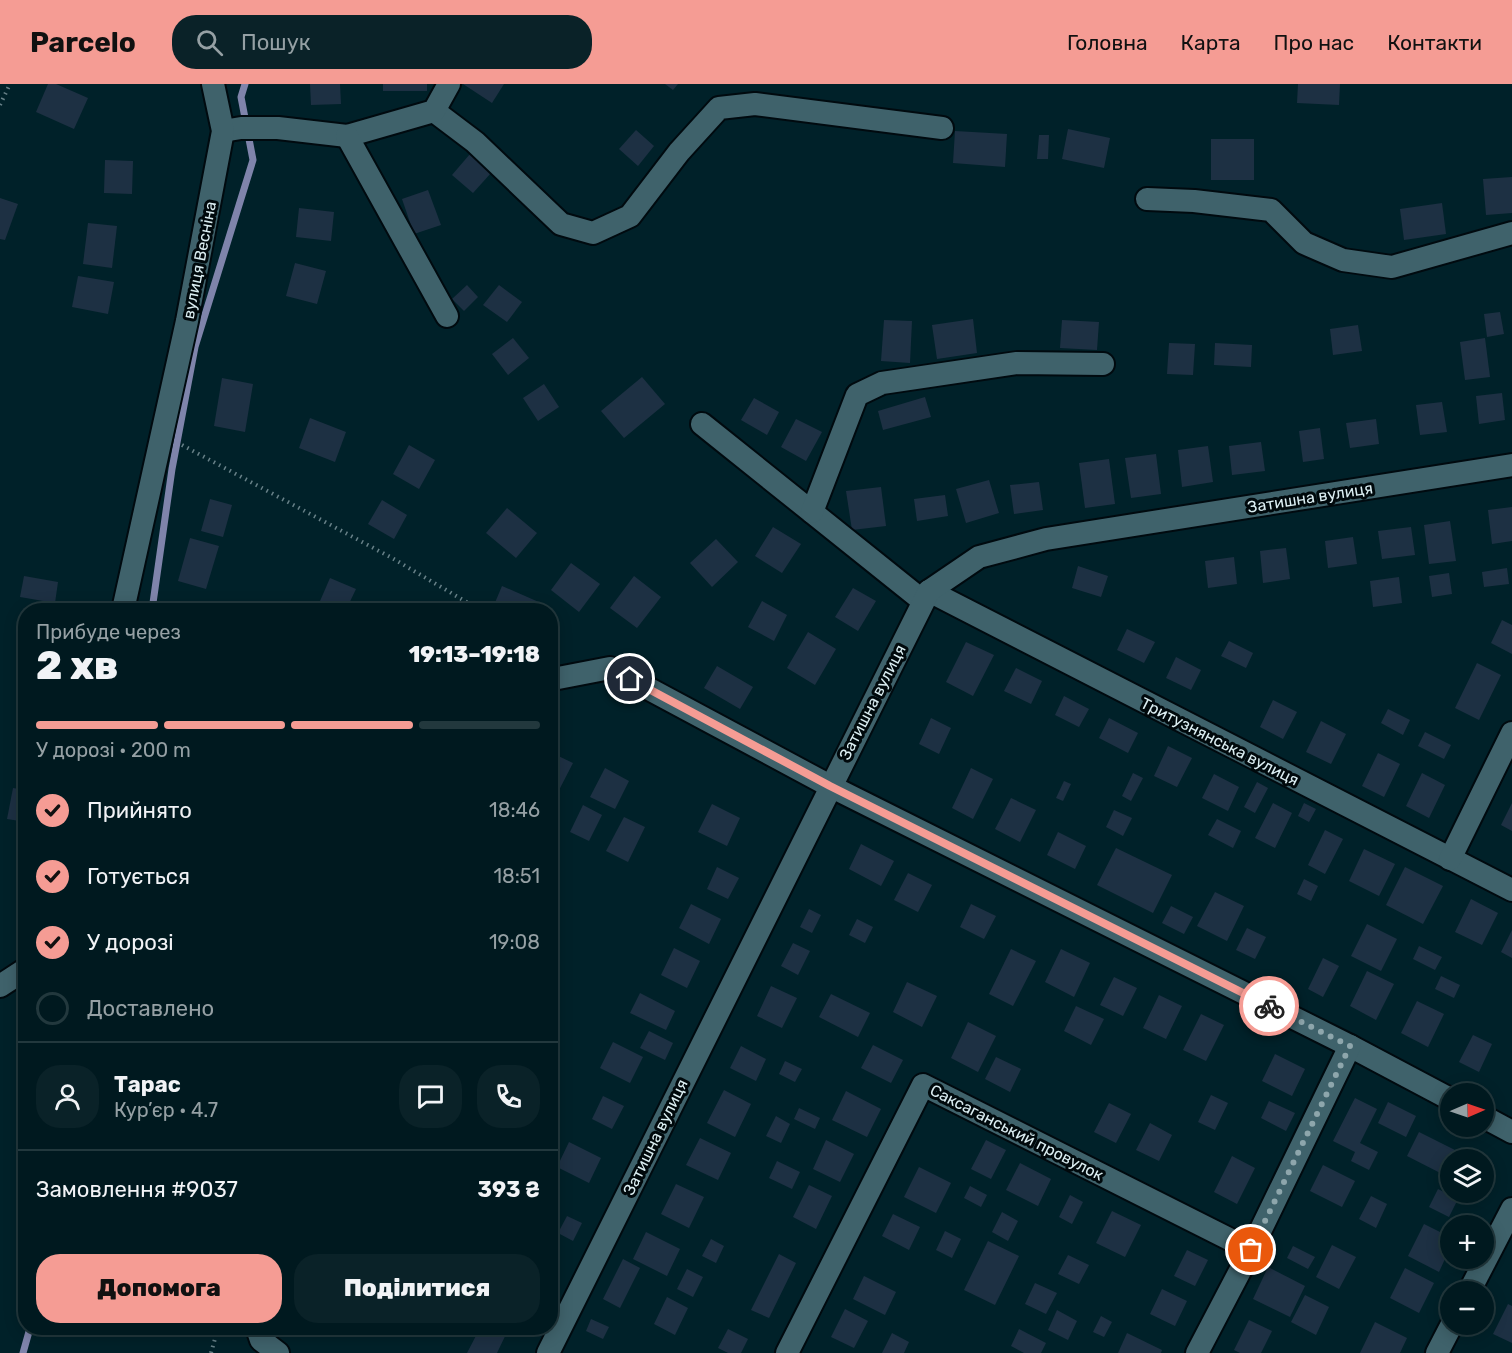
<!DOCTYPE html>
<html lang="uk">
<meta charset="utf-8">
<style>
body{margin:0;font-family:Rubik,sans-serif;background:#0a2228;color:#f1f3f6;height:100vh;display:flex;flex-direction:column;font-size:22px;white-space:nowrap}
*{box-sizing:border-box;margin:0}
p{font-size:20px;color:#95a0a4}
.icon{flex:none;width:33px;height:33px;fill:none;stroke:currentColor;stroke-width:2;stroke-linecap:round;stroke-linejoin:round}
.map{position:relative;flex:1;overflow:hidden}
.details{position:absolute;left:18px;top:519px;width:540px;height:732px;display:flex;flex-direction:column;background:#00191f;border-radius:24px;box-shadow:0 3px 15px #0003,0 0 0 2px #22383d}
.details>*{flex:none}
.needle{width:39px;rotate:88deg}
.controls{position:absolute;left:1440px;top:999px;display:grid;gap:12px}
.controls a{display:grid;place-items:center;width:54px;height:54px;border-radius:50%;background:#00191f;box-shadow:0 3px 15px #0003,0 0 0 2px #22383d;font-size:30px}
.pin{position:absolute;display:grid;place-items:center;width:51px;height:51px;color:#fff;margin:-26px;border:3px solid #fff;border-radius:50%;box-shadow:0 2px 6px #0007}
.courier{position:absolute;display:grid;place-items:center;width:60px;height:60px;margin:-30px;border:4px solid #f59c94;border-radius:50%;background:#fff;color:#222;box-shadow:0 2px 8px #0007}
.summary em{font-style:normal;font-weight:800}
.summary div{display:flex;flex-direction:column-reverse}
.summary{display:flex;align-items:center;justify-content:space-between;height:102px;padding:0 18px}
h1{font-size:39px;font-weight:800;line-height:45px}
.bar{display:grid;grid-template-columns:repeat(4,1fr);gap:9px 6px;align-content:center;height:72px;padding:0 18px}
.bar i{height:8px;border-radius:4px;background:#22383d}
.bar .on{background:#f59c94}
.bar p{grid-column:span 4}
.line{display:flex;align-items:center;gap:15px;padding:0 18px;border-top:2px solid #22383d}
.line div{flex:1}
.round{display:grid;place-items:center;flex:none;width:63px;height:63px;border-radius:24px;background:#0a2228}
ol{padding:0 18px;list-style:none}
li{display:flex;align-items:center;gap:18px;height:66px}
li p{margin-inline-start:auto}
li .icon{padding:6px;border-radius:50%;background:#f59c94;color:#111;stroke-width:4}
li:last-child{color:#95a0a4}
li i{width:33px;height:33px;border:3px solid #22383d;border-radius:50%}
.button{display:flex;gap:12px;margin-top:auto;padding:12px 18px}
.button a{flex:1;height:69px;border-radius:24px;background:#f59c94;color:#111;font-size:24px;font-weight:800;line-height:69px;text-align:center}
.button a+a{background:#0a2228;color:#f1f3f6}
header{display:flex;align-items:center;gap:36px;box-sizing:border-box;height:84px;padding:0 30px;background:#f59c94;color:#111}
header strong{font-size:28px}
nav{display:flex;gap:33px;margin-inline-start:auto;font-size:21px}
.search{width:420px;height:54px;background:#0a2228;display:flex;align-items:center;gap:15px;box-sizing:border-box;padding:0 21px;border-radius:24px;color:#95a0a4;font-size:22px}
.map>svg:first-child{display:block}
.lines{fill:none;stroke-linecap:round;stroke-linejoin:round}
.stream{stroke:#7f84ab;stroke-width:7}
.building{fill:#1d3043}
.minor-casing{stroke:#000a0f;stroke-width:26}
.path{stroke:#678188;stroke-width:4;stroke-dasharray:1.5 4.5;stroke-linecap:butt}
.minor{stroke:#3f626b;stroke-width:22}
.done{stroke:#8ea6ac;stroke-width:6;stroke-dasharray:0 10.8}
.route{stroke:#f59c94;stroke-width:8}
.labels{text-anchor:middle;stroke-width:6;stroke-linejoin:round;paint-order:stroke}
.street-label{font-size:16px;fill:#dbeef2;stroke:#00090c}
</style>
<header>
<strong>Parcelo</strong>
<div class="search"><svg class="icon" aria-label="search" viewBox="0 0 24 24"><circle cx="10" cy="10" r="6"/><path d="M15 15l6 6"/></svg>Пошук</div>
<nav><a>Головна</a><a>Карта</a><a>Про нас</a><a>Контакти</a></nav>
</header>
<div class="map">
<svg width="1512" height="1269" viewBox="0 0 1512 1269">
<rect width="100%" height="100%" fill="#002129"/>
<g class="lines">
<g class="stream">
<path d="M152,526L172,385L195,263L253,76L241,13L245,0"/>
<path d="M23,1269L30,1244"/>
</g>
</g>
<g class="building">
<path d="M48,0H56L88,14L74,45L36,28Z"/>
<path d="M310,0H340L341,20L311,21Z"/>
<rect x="383" y="0" width="44" height="7"/>
<path d="M463,0H504L492,19Z"/>
<path d="M665,0H678L673,6Z"/>
<path d="M1298,0H1340L1339,21L1297,19Z"/>
<path d="M1068,45L1110,54L1104,84L1062,75Z"/>
<path d="M636,46L654,62L638,82L619,65Z"/>
<path d="M955,47L1007,50L1005,83L953,79Z"/>
<path d="M1039,51H1049L1048,75H1037Z"/>
<rect x="1211" y="55" width="43" height="41"/>
<path d="M470,70L491,89L473,109L452,91Z"/>
<path d="M105,76L133,77L132,110L104,109Z"/>
<path d="M1512,93V129L1486,131L1483,95Z"/>
<path d="M428,106L441,141L414,150L402,115Z"/>
<path d="M0,114L18,120L5,156L0,155Z"/>
<path d="M1442,119L1446,150L1404,156L1400,125Z"/>
<path d="M299,124L334,128L331,157L296,153Z"/>
<path d="M88,139L117,142L112,184L83,180Z"/>
<path d="M295,179L326,187L317,220L286,212Z"/>
<path d="M78,192L114,198L108,230L72,223Z"/>
<path d="M467,201L478,213L464,227L452,215Z"/>
<path d="M499,201L522,218L507,238L483,221Z"/>
<path d="M1500,228L1504,250L1487,253L1484,230Z"/>
<path d="M973,235L977,269L937,275L932,241Z"/>
<path d="M884,236L912,237L910,279L881,277Z"/>
<path d="M1062,236L1099,238L1097,266L1060,264Z"/>
<path d="M1358,241L1362,267L1333,271L1330,245Z"/>
<path d="M513,254L529,274L508,291L492,270Z"/>
<path d="M1485,254L1490,293L1465,296L1460,258Z"/>
<path d="M1169,259L1195,260L1193,291L1167,290Z"/>
<path d="M1215,259L1252,261L1251,283L1214,281Z"/>
<path d="M642,293L665,320L624,354L601,327Z"/>
<path d="M222,294L253,300L245,348L214,342Z"/>
<path d="M544,300L559,323L538,337L523,314Z"/>
<path d="M1502,309L1505,336L1479,340L1476,312Z"/>
<path d="M925,313L931,333L883,346L878,327Z"/>
<path d="M754,314L779,328L767,351L741,336Z"/>
<path d="M1442,318L1447,348L1420,351L1416,321Z"/>
<path d="M310,334L346,348L335,378L299,364Z"/>
<path d="M796,335L822,348L806,377L781,363Z"/>
<path d="M1376,335L1379,360L1350,364L1346,339Z"/>
<path d="M1320,344L1324,375L1303,378L1299,347Z"/>
<path d="M1261,358L1265,387L1232,391L1229,362Z"/>
<path d="M409,361L435,376L419,405L393,390Z"/>
<path d="M1208,362L1213,398L1182,403L1178,366Z"/>
<path d="M1156,370L1161,410L1131,414L1125,374Z"/>
<path d="M1109,375L1115,420L1085,424L1079,379Z"/>
<path d="M989,396L999,429L966,439L956,405Z"/>
<path d="M1039,398L1043,426L1014,430L1010,401Z"/>
<path d="M881,403L886,442L852,446L846,407Z"/>
<path d="M945,411L948,432L917,437L914,415Z"/>
<path d="M210,415L232,421L223,453L201,447Z"/>
<path d="M382,416L407,431L394,455L368,440Z"/>
<path d="M1512,423V457L1492,460L1488,426Z"/>
<path d="M507,424L537,449L516,474L486,449Z"/>
<path d="M1450,437L1456,477L1429,480L1424,441Z"/>
<path d="M773,443L801,460L782,489L755,472Z"/>
<path d="M1411,443L1415,471L1382,475L1378,447Z"/>
<path d="M1353,453L1357,480L1328,484L1325,457Z"/>
<path d="M190,454L219,462L206,505L178,497Z"/>
<path d="M716,455L738,478L712,503L690,479Z"/>
<path d="M1286,464L1290,495L1263,499L1260,467Z"/>
<path d="M1234,473L1237,500L1208,504L1205,477Z"/>
<path d="M571,479L600,500L579,528L551,506Z"/>
<path d="M1078,482L1108,492L1101,513L1072,504Z"/>
<path d="M1507,484L1509,500L1484,503L1482,488Z"/>
<path d="M1449,489L1452,510L1432,513L1429,492Z"/>
<path d="M24,492L58,498L55,519L20,513Z"/>
<path d="M634,492L661,513L637,544L610,524Z"/>
<path d="M1399,493L1402,519L1373,523L1370,497Z"/>
<path d="M330,494L356,505L346,526H323L317,524Z"/>
<path d="M502,502L541,519L538,526H507L494,521Z"/>
<path d="M853,504L876,517L858,547L835,533Z"/>
<path d="M762,517L787,531L774,557L748,543Z"/>
<path d="M1502,536L1512,541V570L1491,559Z"/>
<path d="M1127,545L1155,558L1144,579L1117,566Z"/>
<path d="M808,548L836,565L815,601L787,584Z"/>
<path d="M1229,557L1253,569L1246,584L1221,572Z"/>
<path d="M966,558L994,571L973,612L946,598Z"/>
<path d="M1176,573L1201,586L1191,606L1166,594Z"/>
<path d="M1477,579L1501,591L1479,636L1455,624Z"/>
<path d="M717,582L753,603L740,625L704,604Z"/>
<path d="M1016,584L1042,597L1031,620L1004,607Z"/>
<path d="M1064,612L1089,625L1079,643L1055,631Z"/>
<path d="M1273,616L1297,628L1283,655L1260,643Z"/>
<path d="M1388,625L1410,636L1403,651L1381,639Z"/>
<path d="M931,634L951,644L939,670L919,660Z"/>
<path d="M1109,634L1138,649L1128,669L1099,654Z"/>
<path d="M1321,637L1346,650L1331,680L1306,668Z"/>
<path d="M1425,648L1451,661L1444,675L1418,662Z"/>
<path d="M1168,662L1192,674L1177,703L1154,692Z"/>
<path d="M550,668L573,679L557,710L550,707Z"/>
<path d="M1378,669L1400,680L1384,713L1362,702Z"/>
<path d="M605,684L629,697L615,725L590,713Z"/>
<path d="M971,684L993,695L973,735L952,724Z"/>
<path d="M1133,689L1143,694L1131,717L1122,712Z"/>
<path d="M1422,689L1445,701L1429,734L1406,722Z"/>
<path d="M1214,690L1239,703L1228,727L1202,714Z"/>
<path d="M1064,697L1071,700L1063,717L1056,714Z"/>
<path d="M1257,698L1268,704L1255,729L1244,723Z"/>
<path d="M13,704L26,706V738L7,735Z"/>
<path d="M1011,714L1036,726L1020,758L995,745Z"/>
<path d="M1273,719L1292,729L1275,764L1255,754Z"/>
<path d="M1304,719L1316,725L1309,738L1298,732Z"/>
<path d="M1512,719V747L1501,741Z"/>
<path d="M712,720L740,734L727,762L698,748Z"/>
<path d="M583,721L602,731L589,757L570,748Z"/>
<path d="M1114,726L1132,734L1123,752L1106,743Z"/>
<path d="M624,733L645,743L628,778L606,767Z"/>
<path d="M1217,735L1241,747L1233,764L1208,751Z"/>
<path d="M1325,746L1343,755L1325,790L1308,781Z"/>
<path d="M1058,748L1086,762L1075,785L1047,771Z"/>
<path d="M861,760L894,777L881,802L849,785Z"/>
<path d="M1116,764L1172,791L1153,829L1097,801Z"/>
<path d="M1364,765L1395,780L1379,812L1349,797Z"/>
<path d="M717,783L739,794L728,815L707,805Z"/>
<path d="M1405,783L1443,802L1423,840L1386,821Z"/>
<path d="M908,789L932,801L918,828L894,816Z"/>
<path d="M1304,795L1318,802L1311,817L1297,810Z"/>
<path d="M1215,808L1244,822L1227,857L1197,842Z"/>
<path d="M1471,815L1498,829L1482,861L1455,848Z"/>
<path d="M691,820L721,835L709,860L679,844Z"/>
<path d="M971,820L996,832L984,855L960,843Z"/>
<path d="M1171,822L1193,833L1184,850L1162,839Z"/>
<path d="M809,825L821,831L812,849L800,843Z"/>
<path d="M857,835L873,843L865,859L849,851Z"/>
<path d="M1367,840L1397,855L1381,887L1351,872Z"/>
<path d="M1247,844L1266,853L1255,875L1236,866Z"/>
<path d="M1512,846V874L1501,868Z"/>
<path d="M793,859L810,867L798,891L781,882Z"/>
<path d="M1419,862L1442,873L1435,886L1413,875Z"/>
<path d="M674,864L700,877L687,904L661,891Z"/>
<path d="M1011,865L1036,877L1013,922L989,910Z"/>
<path d="M1061,865L1090,879L1074,913L1045,898Z"/>
<path d="M1323,874L1339,882L1323,913L1308,905Z"/>
<path d="M1367,887L1394,900L1376,936L1350,922Z"/>
<path d="M1441,892L1460,901L1454,914L1435,905Z"/>
<path d="M1114,893L1137,904L1123,932L1100,921Z"/>
<path d="M907,898L937,912L922,943L893,928Z"/>
<path d="M771,902L797,914L782,944L757,932Z"/>
<path d="M640,909L675,927L666,946L630,929Z"/>
<path d="M831,910L870,929L858,953L819,933Z"/>
<path d="M1159,911L1182,922L1166,955L1143,944Z"/>
<path d="M1417,917L1444,930L1428,963L1401,949Z"/>
<path d="M1076,922L1104,935L1091,961L1064,947Z"/>
<path d="M1201,930L1224,941L1206,977L1183,966Z"/>
<path d="M968,938L996,952L978,988L951,974Z"/>
<path d="M649,947L673,959L665,976L640,964Z"/>
<path d="M1473,951L1492,960L1479,988L1459,978Z"/>
<path d="M613,958L643,973L630,999L600,984Z"/>
<path d="M873,961L903,976L891,999L861,984Z"/>
<path d="M741,962L766,975L756,997L730,984Z"/>
<path d="M1275,970L1305,985L1292,1012L1262,997Z"/>
<path d="M996,973L1021,985L1010,1008L985,995Z"/>
<path d="M785,977L802,985L795,998L779,990Z"/>
<path d="M724,1006L751,1020L735,1053L707,1039Z"/>
<path d="M846,1007L881,1025L867,1053L832,1036Z"/>
<path d="M1211,1011L1228,1019L1215,1046L1198,1038Z"/>
<path d="M603,1012L624,1022L612,1045L592,1035Z"/>
<path d="M1355,1014L1377,1025L1360,1059L1378,1068L1369,1086L1351,1077L1355,1068L1333,1057Z"/>
<path d="M1269,1017L1295,1029L1286,1047L1261,1034Z"/>
<path d="M1388,1018L1416,1032L1406,1053L1378,1039Z"/>
<path d="M1109,1019L1131,1030L1116,1059L1094,1048Z"/>
<path d="M799,1024L820,1034L815,1045L794,1035Z"/>
<path d="M776,1032L790,1040L781,1059L766,1052Z"/>
<path d="M1150,1039L1172,1051L1159,1077L1136,1066Z"/>
<path d="M1419,1048L1475,1076H1450V1094L1407,1072Z"/>
<path d="M700,1054L731,1069L718,1096L686,1081Z"/>
<path d="M826,1056L854,1070L840,1098L813,1085Z"/>
<path d="M986,1056L1006,1066L991,1095L971,1085Z"/>
<path d="M569,1058L601,1074L589,1099L557,1083Z"/>
<path d="M1232,1072L1255,1084L1237,1120L1214,1108Z"/>
<path d="M777,1077L800,1088L792,1105L769,1094Z"/>
<path d="M1020,1079L1051,1095L1038,1122L1006,1106Z"/>
<path d="M1323,1081L1355,1097L1342,1123L1310,1107Z"/>
<path d="M919,1083L951,1099L936,1129L904,1113Z"/>
<path d="M676,1100L704,1113L689,1144L661,1130Z"/>
<path d="M809,1101L832,1112L816,1145L793,1133Z"/>
<path d="M970,1102L987,1111L981,1123L964,1114Z"/>
<path d="M1438,1105L1458,1115L1449,1133L1429,1123Z"/>
<path d="M1070,1111L1083,1118L1072,1140L1059,1133Z"/>
<path d="M1371,1112L1387,1120L1376,1144L1359,1135Z"/>
<path d="M1112,1127L1141,1141L1125,1173L1096,1159Z"/>
<path d="M1002,1128L1018,1137L1008,1157L992,1148Z"/>
<path d="M893,1130L920,1143L909,1166L882,1152Z"/>
<path d="M567,1132L582,1139L573,1157L558,1149Z"/>
<path d="M1424,1140L1450,1153V1164L1439,1188L1408,1172Z"/>
<path d="M945,1147L961,1155L952,1174L936,1166Z"/>
<path d="M646,1148L680,1165L667,1192L633,1175Z"/>
<path d="M711,1155L724,1162L716,1179L702,1172Z"/>
<path d="M988,1157L1019,1172L995,1221L964,1206Z"/>
<path d="M1332,1161L1356,1173L1339,1205L1316,1193Z"/>
<path d="M1293,1162L1315,1173L1308,1185L1287,1174Z"/>
<path d="M1187,1166L1208,1176L1195,1202L1174,1192Z"/>
<path d="M779,1170L796,1179L769,1234L751,1226Z"/>
<path d="M1068,1171L1089,1181L1079,1200L1058,1190Z"/>
<path d="M623,1175L640,1184L620,1224L603,1215Z"/>
<path d="M1268,1183L1305,1202L1290,1233L1253,1215Z"/>
<path d="M1405,1184L1434,1199L1419,1229L1390,1214Z"/>
<path d="M687,1185L703,1193L693,1213L677,1205Z"/>
<path d="M864,1192L896,1208L885,1231L853,1215Z"/>
<path d="M1035,1199L1057,1209L1046,1230L1025,1220Z"/>
<path d="M1162,1205L1187,1217L1175,1242L1150,1230Z"/>
<path d="M1305,1211L1329,1223L1316,1251L1291,1238Z"/>
<path d="M667,1213L688,1224L675,1251L654,1240Z"/>
<path d="M1508,1220L1512,1222V1259L1493,1250Z"/>
<path d="M845,1225L868,1237L854,1264L831,1253Z"/>
<path d="M1057,1226L1077,1237L1068,1256L1048,1246Z"/>
<path d="M1101,1232L1112,1238L1104,1253L1093,1248Z"/>
<path d="M591,1235L609,1243L603,1255L586,1247Z"/>
<path d="M1249,1236L1272,1247L1261,1269H1240L1234,1266Z"/>
<path d="M1375,1238L1407,1254L1400,1269H1360Z"/>
<path d="M480,1244H509L497,1269H467Z"/>
<path d="M728,1245L748,1255L741,1269H728L718,1264Z"/>
<path d="M1019,1245L1046,1259L1041,1269H1024L1011,1262Z"/>
<path d="M892,1249L909,1258L904,1269H882Z"/>
<path d="M1127,1249L1162,1266L1161,1269H1118Z"/>
</g>
<g class="lines">
<g class="minor-casing">
<g id="minor">
<path d="M434,27L475,58L561,140L593,149L630,132L679,68L719,24L755,20L942,44"/>
<path d="M223,47L241,44H278L347,52L434,27L449,0"/>
<path d="M347,52L447,232"/>
<path d="M1147,115L1194,117L1271,126L1304,159L1343,176L1392,183L1512,149"/>
<path d="M702,340L923,517"/>
<path d="M812,428L857,311L882,299L1017,279L1103,280"/>
<path d="M929,507L1512,806"/>
<path d="M123,526L187,237L223,47L213,0"/>
<path d="M550,598L553,595L610,584L830,702L1350,962L1450,1015"/>
<path d="M1450,775L1512,649"/>
<path d="M0,902L26,885"/>
<path d="M1484,1033L1512,1048"/>
<path d="M1469,1208L1512,1125"/>
<path d="M257,1244L261,1256L278,1269"/>
<path d="M548,1269L929,507L979,473L1046,455L1512,381"/>
<path d="M787,1269L923,1001L1251,1166"/>
<path d="M1197,1269L1251,1166L1350,962"/>
<path d="M1437,1269L1452,1240"/>
</g>
</g>
<g class="path">
<path d="M0,21L10,0"/>
<path d="M182,361L392,474L480,526"/>
<path d="M550,565L559,570"/>
<path d="M211,1269L218,1244"/>
</g>
<use href="#minor" class="minor"/>
</g>
<g class="lines">
<path class="done" d="M1251,1166L1350,962L1269,922"/>
<path class="route" d="M630,595L830,702L1269,922"/>
</g>
<g class="labels">
<g class="street-label">
<text transform="translate(199 176) rotate(-79)" y="6">вулиця Весніна</text>
<text transform="translate(1310 413) rotate(-9)" y="6">Затишна вулиця</text>
<text transform="translate(872 618) rotate(-63)" y="6">Затишна вулиця</text>
<text transform="translate(1220 657) rotate(27)" y="6">Тритузнянська вулиця</text>
<text transform="translate(1017 1048) rotate(27)" y="6">Саксаганський провулок</text>
<text transform="translate(655 1053) rotate(-64)" y="6">Затишна вулиця</text>
</g>
</g>
</svg>
<div class="controls">
<a><svg class="needle" viewBox="-14 -14 28 28"><path d="M0-13l5 13h-10z" fill="#e53935"/><path d="M0 13l5-13h-10z" fill="#95a0a4"/></svg></a>
<a><svg class="icon" aria-label="layers" viewBox="0 0 24 24"><path d="M12 4l9 5-9 5-9-5zM3 14l9 5 9-5"/></svg></a>
<a>+</a>
<a>−</a>
</div>
<div class="pin" style="left:1251px;top:1166px;background:#ea580c"><svg class="icon" aria-label="bag" viewBox="0 0 24 24"><path d="M5 8h14l-1 12H6zM9 8a3 3 0 0 1 6 0"/></svg></div>
<div class="pin" style="left:630px;top:595px;background:#1f2937"><svg class="icon" aria-label="home" viewBox="0 0 24 24"><path d="M3 11l9-7 9 7M6 9v11h12V9"/></svg></div>
<div class="courier" style="left:1269px;top:922px"><svg class="icon" aria-label="bike" viewBox="0 0 24 24"><circle cx="6" cy="16" r="4"/><circle cx="18" cy="16" r="4"/><path d="M6 16l4-8h5l3 8M10 8l3 8H6M13 5h3"/></svg></div>
<section class="details">
<div class="summary"><div><h1>2 хв</h1><p>Прибуде через</p></div><em>19:13–19:18</em></div>
<div class="bar"><i class="on"></i><i class="on"></i><i class="on"></i><i></i><p>У дорозі · 200 m</p></div>
<ol>
<li><svg class="icon" aria-label="check" viewBox="0 0 24 24"><path d="M5 12l5 5 9-10"/></svg>Прийнято<p>18:46</p></li>
<li><svg class="icon" aria-label="check" viewBox="0 0 24 24"><path d="M5 12l5 5 9-10"/></svg>Готується<p>18:51</p></li>
<li><svg class="icon" aria-label="check" viewBox="0 0 24 24"><path d="M5 12l5 5 9-10"/></svg>У дорозі<p>19:08</p></li>
<li><i></i>Доставлено</li>
</ol>
<div class="line" style="height:108px"><a class="round"><svg class="icon" aria-label="person" viewBox="0 0 24 24"><circle cx="12" cy="8" r="4"/><path d="M4 21q1-7 8-7t8 7"/></svg></a><div><b>Тарас</b><p>Кур’єр · 4.7</p></div><a class="round"><svg class="icon" aria-label="chat" viewBox="0 0 24 24"><path d="M4 5h16v11H9l-5 4z"/></svg></a><a class="round"><svg class="icon" aria-label="phone" viewBox="0 0 24 24"><path d="M5 4h4l2 5-3 2q2 4 5 5l2-3 5 2v4C11 20 4 13 5 4z"/></svg></a></div>
<div class="line" style="height:78px"><div>Замовлення #9037</div><b>393 ₴</b></div>
<div class="button"><a>Допомога</a><a>Поділитися</a></div>
</section>
</div>
